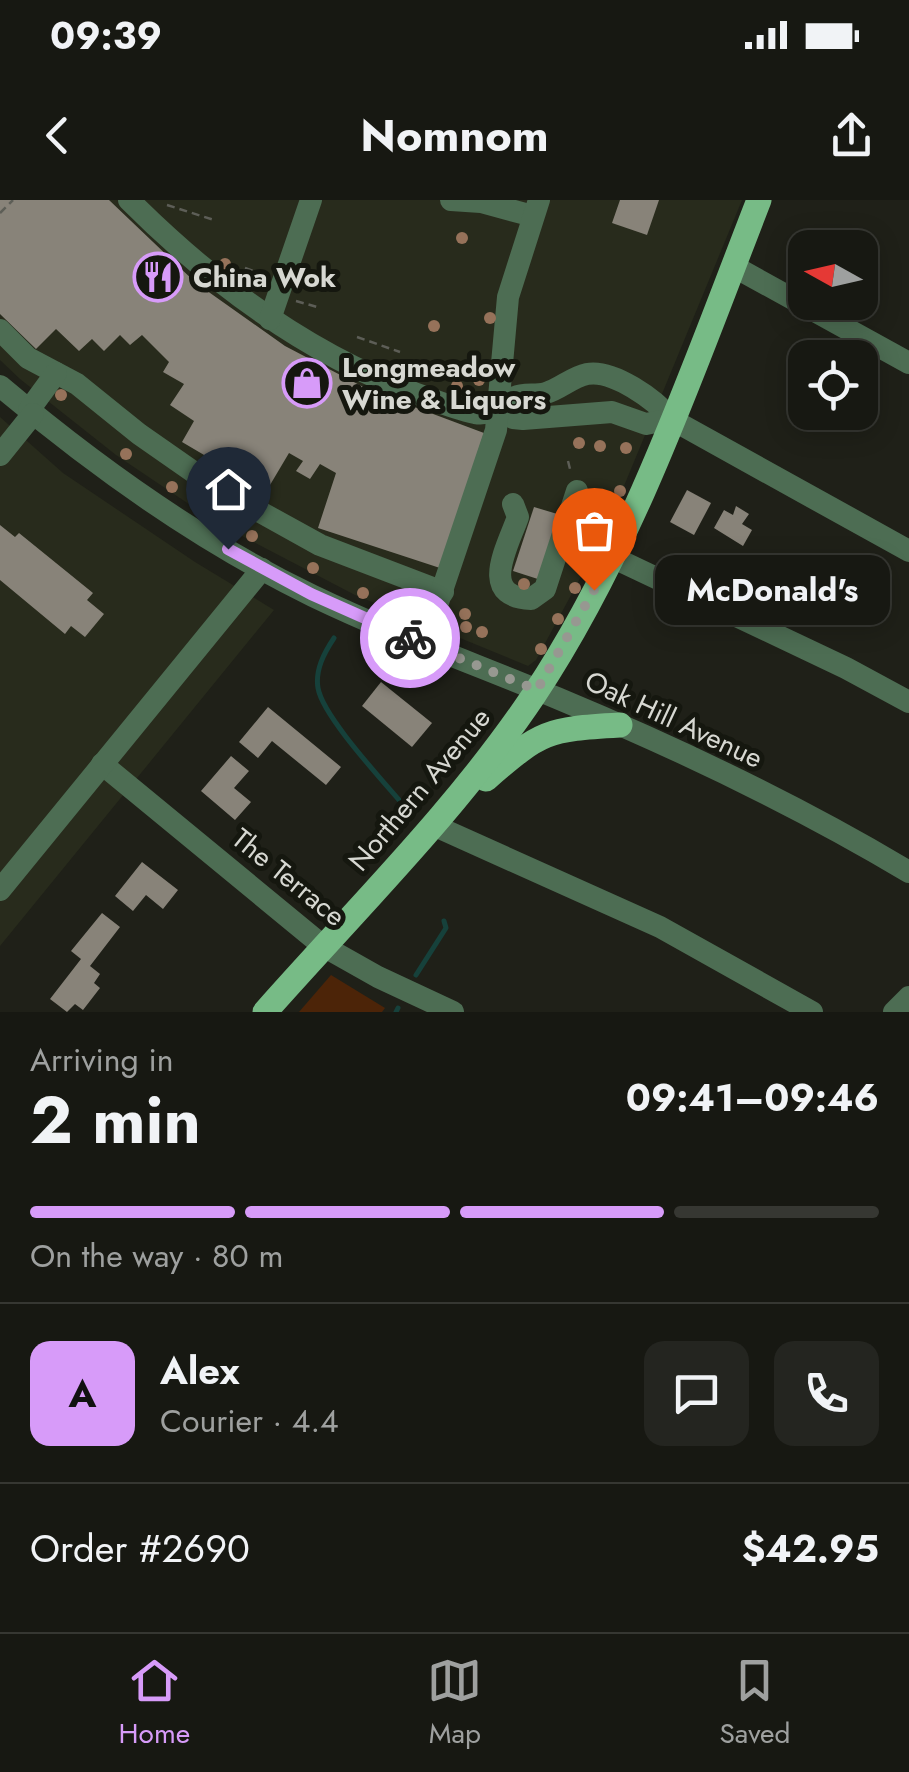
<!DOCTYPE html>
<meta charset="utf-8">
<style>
body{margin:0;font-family:Jost,sans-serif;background:#242520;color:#f1f3f6;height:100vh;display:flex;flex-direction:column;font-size:38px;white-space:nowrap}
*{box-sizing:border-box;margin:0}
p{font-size:32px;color:#9ea09f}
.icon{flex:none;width:55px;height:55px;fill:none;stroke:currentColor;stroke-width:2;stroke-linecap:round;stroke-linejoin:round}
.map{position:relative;height:812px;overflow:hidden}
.sheet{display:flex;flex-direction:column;background:#171812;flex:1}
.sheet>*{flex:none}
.needle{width:65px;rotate:278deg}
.buttons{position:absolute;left:788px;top:30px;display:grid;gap:20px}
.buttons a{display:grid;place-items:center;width:90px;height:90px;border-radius:20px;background:#171812;box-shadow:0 5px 25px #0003,0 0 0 2px #363732;font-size:50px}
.pin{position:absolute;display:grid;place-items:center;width:85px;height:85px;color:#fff;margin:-102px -42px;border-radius:50% 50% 50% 0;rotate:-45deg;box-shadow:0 0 10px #0007}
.pin .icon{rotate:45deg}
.courier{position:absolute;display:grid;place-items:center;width:100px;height:100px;margin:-50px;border:8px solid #d79bf9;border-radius:50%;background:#fff;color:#222;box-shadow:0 2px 12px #0007}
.bubble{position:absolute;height:70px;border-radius:20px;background:#171812;box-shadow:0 5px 25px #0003,0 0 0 2px #363732;font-size:32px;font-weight:700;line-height:70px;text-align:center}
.head em{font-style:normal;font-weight:700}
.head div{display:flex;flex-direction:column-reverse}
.head{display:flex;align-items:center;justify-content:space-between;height:170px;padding:0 30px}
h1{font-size:65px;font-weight:700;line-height:75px}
.bar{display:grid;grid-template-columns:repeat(4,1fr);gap:15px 10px;align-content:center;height:120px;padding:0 30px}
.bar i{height:12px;border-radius:8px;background:#363732}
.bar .selected{background:#d79bf9}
.bar p{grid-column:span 4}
.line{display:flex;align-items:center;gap:25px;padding:0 30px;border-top:2px solid #363732}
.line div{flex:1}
.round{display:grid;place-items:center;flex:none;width:105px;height:105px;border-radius:20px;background:#242520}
.status{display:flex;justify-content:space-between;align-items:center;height:70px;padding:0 50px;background:#171812;direction:ltr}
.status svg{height:28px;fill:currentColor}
header{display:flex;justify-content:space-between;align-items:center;height:130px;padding:0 30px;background:#171812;font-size:45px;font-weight:700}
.dock{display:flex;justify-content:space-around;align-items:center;height:140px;border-top:2px solid #363732;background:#171812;font-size:28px;color:#9ea09f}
.dock a{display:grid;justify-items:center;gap:5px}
.dock .selected{color:#d79bf9}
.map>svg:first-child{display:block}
.built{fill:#282b1c}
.green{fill:#4c2408}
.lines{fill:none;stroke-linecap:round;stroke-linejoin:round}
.stream{stroke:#16413b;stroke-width:5}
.building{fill:#888379}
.path{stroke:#5d5e57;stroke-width:2.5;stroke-dasharray:8 5;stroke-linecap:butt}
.minor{stroke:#4d6d53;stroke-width:22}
.major{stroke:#77bb86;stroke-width:25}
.tree{fill:#96725a}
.done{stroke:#979891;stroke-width:10;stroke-dasharray:0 18}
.route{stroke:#d79bf9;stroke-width:12}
.labels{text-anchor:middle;stroke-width:10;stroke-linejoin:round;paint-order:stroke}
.poi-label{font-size:28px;font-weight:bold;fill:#d7d8d2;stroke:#15170f;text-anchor:start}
.street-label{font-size:28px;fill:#d7d8d2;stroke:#15170f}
</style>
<div class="status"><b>09:39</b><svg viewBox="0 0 49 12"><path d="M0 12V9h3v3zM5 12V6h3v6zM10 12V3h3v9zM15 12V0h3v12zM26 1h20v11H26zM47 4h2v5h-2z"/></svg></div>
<header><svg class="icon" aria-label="back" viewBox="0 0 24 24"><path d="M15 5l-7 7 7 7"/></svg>Nomnom<svg class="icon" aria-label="share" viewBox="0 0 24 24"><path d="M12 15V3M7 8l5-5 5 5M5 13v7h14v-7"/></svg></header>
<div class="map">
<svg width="909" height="812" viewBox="0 0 909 812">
<rect width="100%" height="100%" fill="#1f2018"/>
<g class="built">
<path d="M0,0H742L605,332L536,460L528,466L355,395L217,323L116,255L20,179L0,160Z"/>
<path d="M0,217L63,273L195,362L274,410L0,746Z"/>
</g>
<path class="green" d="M331,775L385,808L382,812H299Z"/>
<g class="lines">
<g class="stream">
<path d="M334,438C324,453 315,470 318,488C323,518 389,587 410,613"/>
<path d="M416,775L446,728L444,721"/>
<path d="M396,812L398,808"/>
</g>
</g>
<g class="building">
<path d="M0,0H109L196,83L285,146L369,190L484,233L440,368L318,328L336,273L320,264L310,279L296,271L303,261L289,253L270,285L237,265L233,272L182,242L194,221L170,205L184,184L163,172L169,162L142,135L130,145L120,135L104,151L92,139L79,151L56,129L36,149L0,114Z"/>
<path d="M620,0H659L647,35L612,23Z"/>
<path d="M687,290L711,303L694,335L670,322Z"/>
<path d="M736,306L749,314L742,324L752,330L743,346L714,328L724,310L733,315Z"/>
<path d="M534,307L564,316L544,381L513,371Z"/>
<path d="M0,325L15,337L19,333L93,393L87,400L104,414L85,437L71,426L65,434L0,380Z"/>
<path d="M381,482L432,523L412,547L362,506Z"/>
<path d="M268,507L341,567L326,585L272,541L258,558L239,542Z"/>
<path d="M231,556L249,571L234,588L251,602L235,620L201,591Z"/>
<path d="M142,662L178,690L163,709L146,695L133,711L115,696Z"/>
<path d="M102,713L120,727L90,766L100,774L94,783L100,788L83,810L75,804L67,812L50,799L81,759L71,751Z"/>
</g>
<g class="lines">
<g class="path">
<path d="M167,5L214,20"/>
<path d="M0,13L13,0"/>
<path d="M245,68L262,74"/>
<path d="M296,101L317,107"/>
<path d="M357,137L400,152"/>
<path d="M445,166L466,173"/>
<path d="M568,261L571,273"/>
</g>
<g class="minor">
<path d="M129,0C211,82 307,154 417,194C436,201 456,209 475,213C495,216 500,202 515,197C524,193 536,196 546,193C560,189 572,177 587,174C613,169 656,200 671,219L909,351"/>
<path d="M451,0L481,2L533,16"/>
<path d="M733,66L909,163"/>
<path d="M270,119L311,0"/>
<path d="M0,130L28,158L77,184L139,234L215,287L320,345L443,392"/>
<path d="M0,186C96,267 199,341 313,396C392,434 475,464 557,498C677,548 797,605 909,672"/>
<path d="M29,210L56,173"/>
<path d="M499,210L513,218L523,219L612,212L646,224L671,219"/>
<path d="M0,255L33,214"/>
<path d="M513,304L518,317C507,348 478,397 531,399L545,389L577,291"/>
<path d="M612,357L846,468L909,502"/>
<path d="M424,444L496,230L508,97L539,0"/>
<path d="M102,564L323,746L378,777L453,812"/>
<path d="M433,625L660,727L812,812"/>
<path d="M0,690L262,369"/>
<path d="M894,812L909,797"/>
</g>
<g class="major">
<path d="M486,579C541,531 547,529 620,525"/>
<path d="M265,812C356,709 457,610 534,495C632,348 695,164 759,0"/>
</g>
</g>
<g class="tree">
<circle cx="462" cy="38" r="6"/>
<circle cx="225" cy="64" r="6"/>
<circle cx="490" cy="118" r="6"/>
<circle cx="434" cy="126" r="6"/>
<circle cx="479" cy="180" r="6"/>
<circle cx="457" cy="186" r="6"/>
<circle cx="61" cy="195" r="6"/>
<circle cx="579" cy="243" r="6"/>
<circle cx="600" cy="246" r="6"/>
<circle cx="626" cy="248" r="6"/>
<circle cx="126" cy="254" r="6"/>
<circle cx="172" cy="287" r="6"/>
<circle cx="620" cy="291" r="6"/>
<circle cx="197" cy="303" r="6"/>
<circle cx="225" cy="320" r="6"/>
<circle cx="606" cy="326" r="6"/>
<circle cx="252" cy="336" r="6"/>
<circle cx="591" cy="356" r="6"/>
<circle cx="313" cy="368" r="6"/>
<circle cx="524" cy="384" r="6"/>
<circle cx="575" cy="388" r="6"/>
<circle cx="363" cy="393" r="6"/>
<circle cx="393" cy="405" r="6"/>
<circle cx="465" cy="414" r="6"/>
<circle cx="558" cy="419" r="6"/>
<circle cx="466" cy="427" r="6"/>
<circle cx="482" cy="432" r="6"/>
<circle cx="541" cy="449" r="6"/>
</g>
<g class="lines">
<path class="done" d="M410,438L537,490L594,390"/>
<path class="route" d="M228,349L311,394L410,438"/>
</g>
<defs>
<g id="restaurant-ring" transform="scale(2.5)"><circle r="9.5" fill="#15170f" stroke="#d79bf9" stroke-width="1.5"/><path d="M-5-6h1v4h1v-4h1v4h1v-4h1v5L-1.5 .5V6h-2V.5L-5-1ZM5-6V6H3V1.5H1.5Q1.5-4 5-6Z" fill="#d79bf9"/></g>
<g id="shop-ring" transform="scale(2.5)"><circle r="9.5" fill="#15170f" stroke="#d79bf9" stroke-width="1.5"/><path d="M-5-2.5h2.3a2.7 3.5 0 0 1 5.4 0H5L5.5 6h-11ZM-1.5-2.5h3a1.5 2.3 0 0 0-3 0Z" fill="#d79bf9"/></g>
</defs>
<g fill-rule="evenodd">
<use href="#restaurant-ring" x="158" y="77"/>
<use href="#shop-ring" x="307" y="183"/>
</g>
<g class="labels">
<g class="poi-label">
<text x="193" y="87">China Wok</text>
<text x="342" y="177">Longmeadow<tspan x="342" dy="32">Wine &amp; Liquors</tspan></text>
</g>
<g class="street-label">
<text transform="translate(674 519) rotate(25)" y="10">Oak Hill Avenue</text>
<text transform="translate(419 589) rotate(-50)" y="10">Northern Avenue</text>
<text transform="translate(289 677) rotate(39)" y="10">The Terrace</text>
</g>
</g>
</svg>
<div class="buttons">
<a><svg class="needle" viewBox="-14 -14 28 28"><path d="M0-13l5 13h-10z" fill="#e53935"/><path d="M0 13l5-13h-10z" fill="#9ea09f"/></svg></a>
<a><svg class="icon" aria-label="locate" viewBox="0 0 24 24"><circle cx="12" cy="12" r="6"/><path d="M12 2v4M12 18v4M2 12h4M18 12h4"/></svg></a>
</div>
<div class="pin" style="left:594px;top:390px;background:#ea580c"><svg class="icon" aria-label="bag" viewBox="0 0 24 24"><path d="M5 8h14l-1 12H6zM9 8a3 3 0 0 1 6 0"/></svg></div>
<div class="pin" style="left:228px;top:349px;background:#1f2937"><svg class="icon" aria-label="home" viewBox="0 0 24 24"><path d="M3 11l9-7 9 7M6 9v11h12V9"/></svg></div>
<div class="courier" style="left:410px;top:438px"><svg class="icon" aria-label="bike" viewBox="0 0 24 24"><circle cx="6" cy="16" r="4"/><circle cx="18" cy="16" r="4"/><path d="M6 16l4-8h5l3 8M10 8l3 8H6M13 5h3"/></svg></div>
<div class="bubble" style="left:655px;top:355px;width:235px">McDonald's</div>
</div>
<section class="sheet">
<div class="head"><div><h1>2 min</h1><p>Arriving in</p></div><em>09:41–09:46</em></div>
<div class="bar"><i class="selected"></i><i class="selected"></i><i class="selected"></i><i></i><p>On the way · 80 m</p></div>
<div class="line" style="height:180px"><b class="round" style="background:#d79bf9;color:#111">A</b><div><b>Alex</b><p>Courier · 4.4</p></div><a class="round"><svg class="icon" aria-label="chat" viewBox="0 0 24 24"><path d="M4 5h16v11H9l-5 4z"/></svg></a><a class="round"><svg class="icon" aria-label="phone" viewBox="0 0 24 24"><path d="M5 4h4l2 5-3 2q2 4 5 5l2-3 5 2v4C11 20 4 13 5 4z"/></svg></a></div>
<div class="line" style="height:130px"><div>Order #2690</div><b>$42.95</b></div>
</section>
<nav class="dock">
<a class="selected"><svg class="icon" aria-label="home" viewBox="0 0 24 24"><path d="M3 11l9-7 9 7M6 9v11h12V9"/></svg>Home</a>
<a><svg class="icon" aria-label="map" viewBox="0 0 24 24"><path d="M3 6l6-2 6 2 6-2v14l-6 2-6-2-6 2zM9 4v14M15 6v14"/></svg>Map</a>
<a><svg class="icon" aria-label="saved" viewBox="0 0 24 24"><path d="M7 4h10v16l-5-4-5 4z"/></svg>Saved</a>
</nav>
